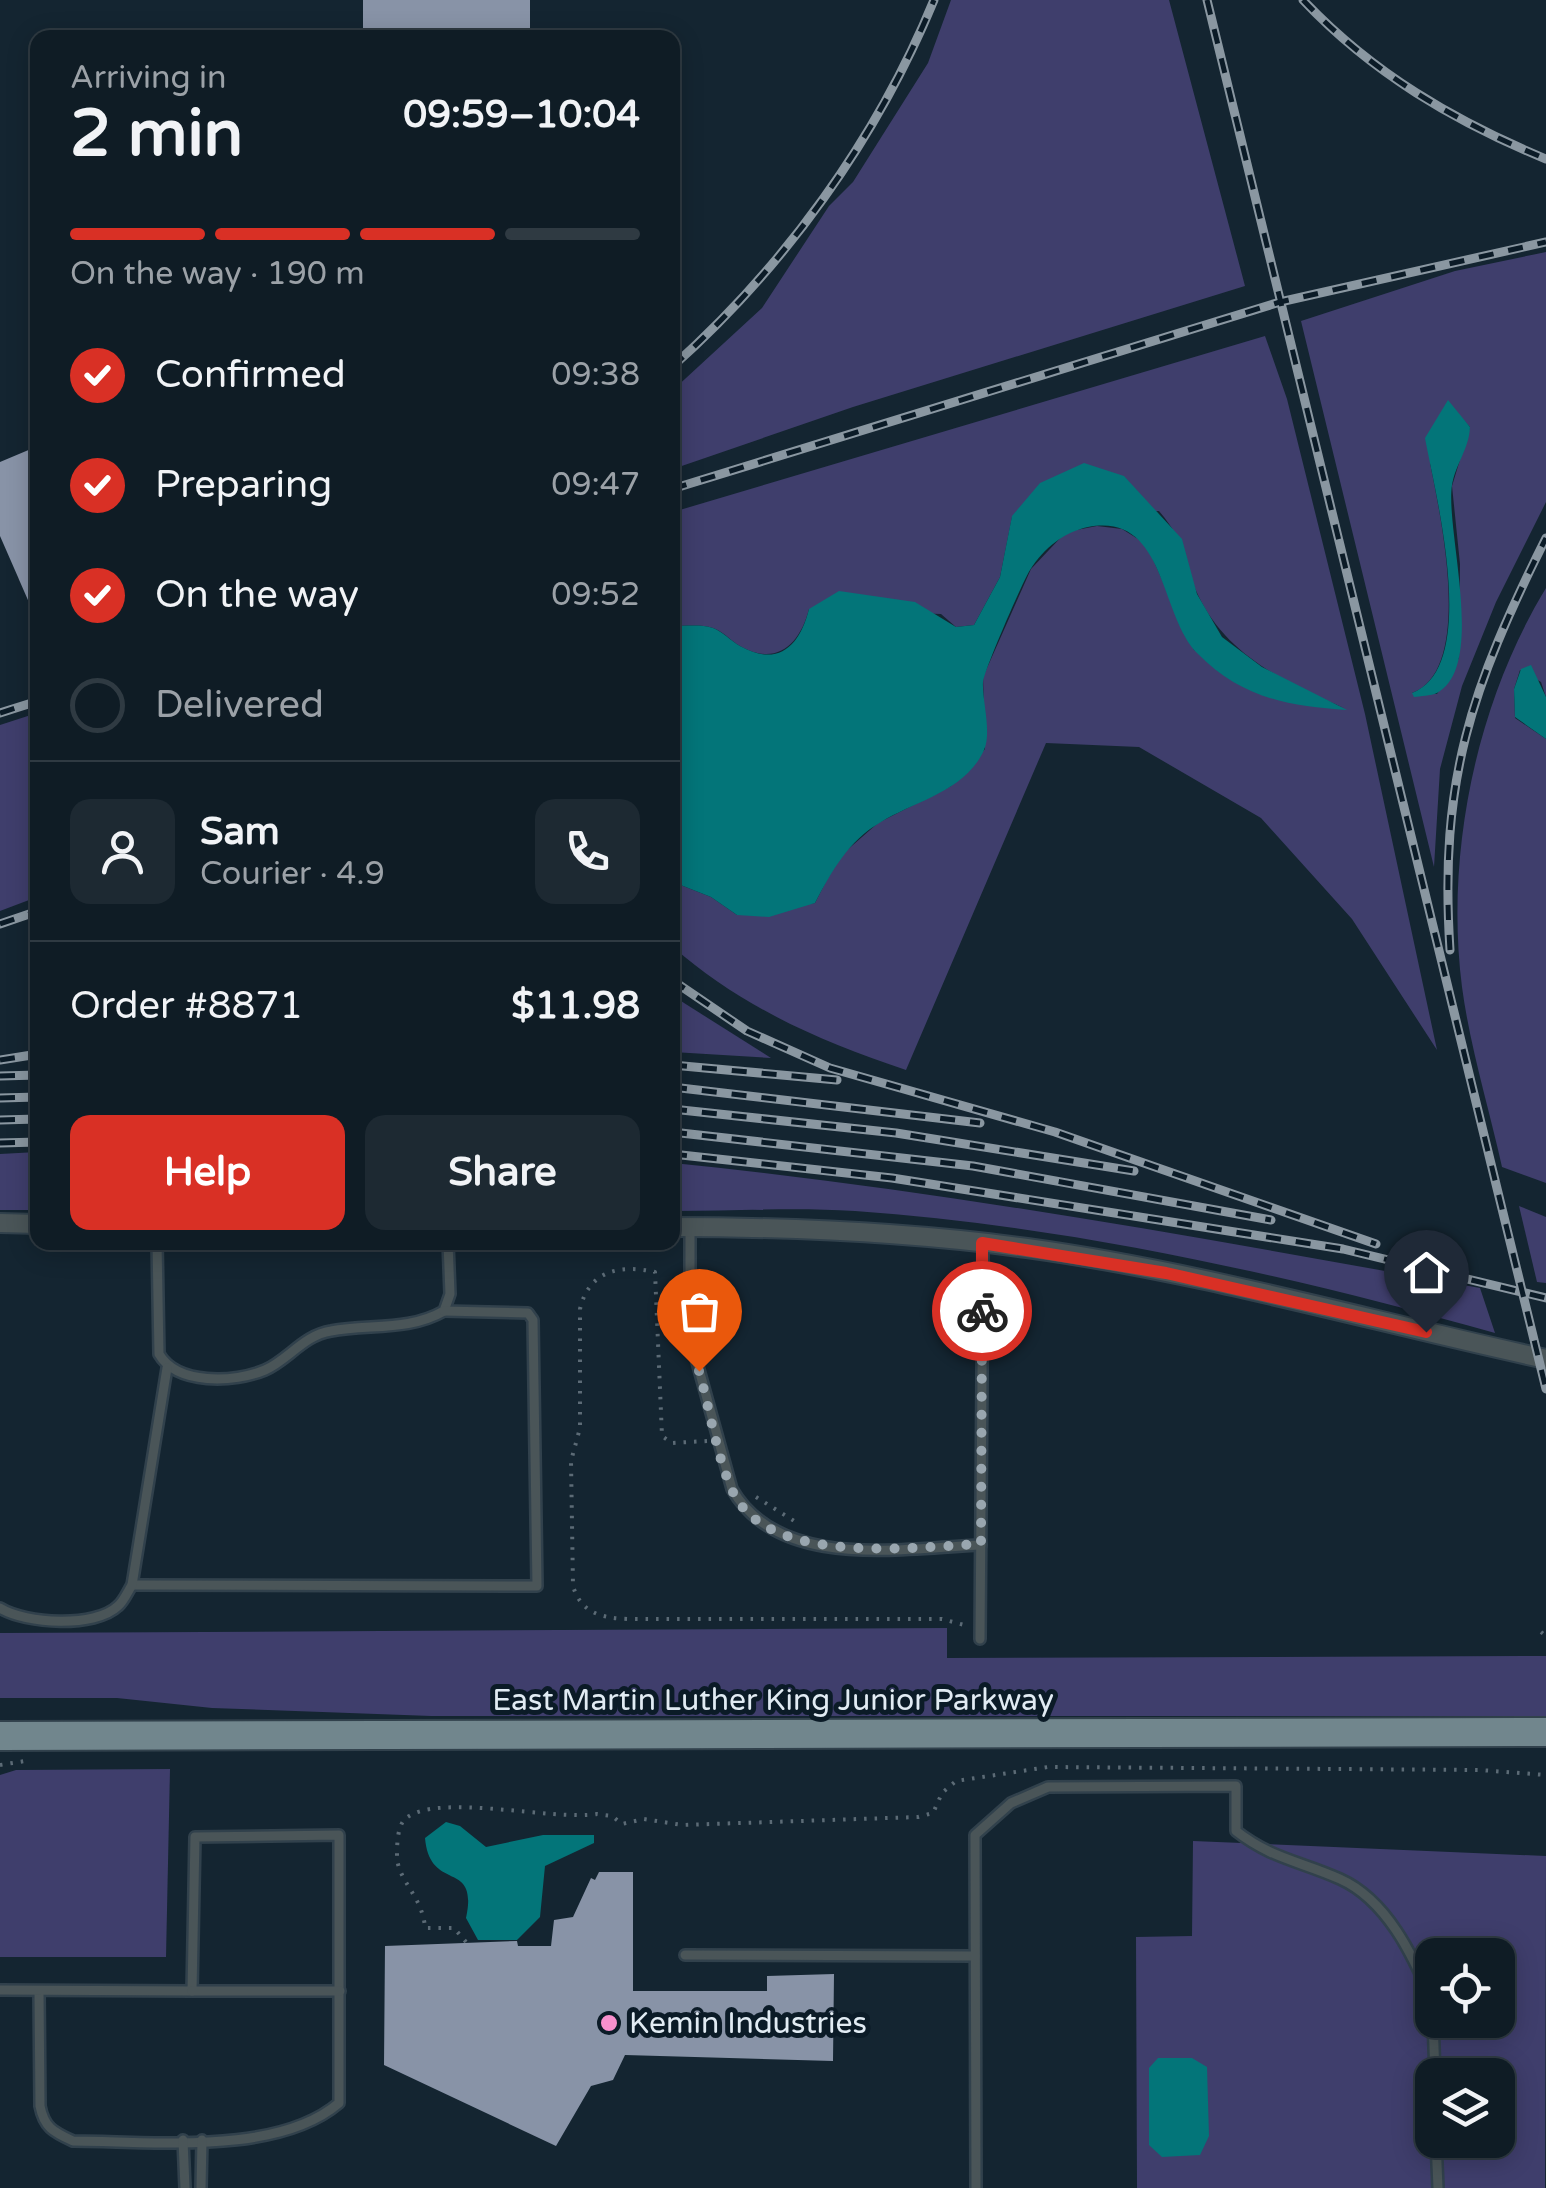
<!DOCTYPE html>
<meta charset="utf-8">
<style>
body{margin:0;font-family:"Varela Round",sans-serif;background:#1d2932;color:#f1f3f6;height:100vh;display:flex;flex-direction:column;font-size:38px;white-space:nowrap}
*{box-sizing:border-box;margin:0}
p{font-size:32px;color:#9ba1a7}
.icon{flex:none;width:55px;height:55px;fill:none;stroke:currentColor;stroke-width:2;stroke-linecap:round;stroke-linejoin:round}
.map{position:relative;flex:1;overflow:hidden}
.panel{position:absolute;left:30px;top:30px;width:650px;height:1220px;display:flex;flex-direction:column;background:#0f1c25;border-radius:20px;box-shadow:0 5px 25px #0003,0 0 0 2px #2f3a42}
.panel>*{flex:none}
.tools{position:absolute;left:1415px;top:1938px;display:grid;gap:20px}
.tools a{display:grid;place-items:center;width:100px;height:100px;border-radius:20px;background:#0f1c25;box-shadow:0 5px 25px #0003,0 0 0 2px #2f3a42;font-size:50px}
.pin{position:absolute;display:grid;place-items:center;width:85px;height:85px;color:#fff;margin:-102px -42px;border-radius:50% 50% 50% 0;rotate:-45deg;box-shadow:0 0 10px #0007}
.pin .icon{rotate:45deg}
.courier{position:absolute;display:grid;place-items:center;width:100px;height:100px;margin:-50px;border:8px solid #d93025;border-radius:50%;background:#fff;color:#222;box-shadow:0 2px 12px #0007}
.head em{font-style:normal;font-weight:800}
.head div{display:flex;flex-direction:column-reverse}
.head{display:flex;align-items:center;justify-content:space-between;height:170px;padding:0 40px}
h1{font-size:65px;font-weight:800;line-height:75px}
.bar{display:grid;grid-template-columns:repeat(4,1fr);gap:15px 10px;align-content:center;height:120px;padding:0 40px}
.bar i{height:12px;border-radius:8px;background:#2f3a42}
.bar .on{background:#d93025}
.bar p{grid-column:span 4}
.line{display:flex;align-items:center;gap:25px;padding:0 40px;border-top:2px solid #2f3a42}
.line div{flex:1}
.round{display:grid;place-items:center;flex:none;width:105px;height:105px;border-radius:20px;background:#1d2932}
ol{padding:0 40px;list-style:none}
li{display:flex;align-items:center;gap:30px;height:110px}
li p{margin-inline-start:auto}
li .icon{padding:10px;border-radius:50%;background:#d93025;color:#fff;stroke-width:4}
li:last-child{color:#9ba1a7}
li i{width:55px;height:55px;border:5px solid #2f3a42;border-radius:50%}
.primary-button{display:flex;gap:20px;margin-top:auto;padding:20px 40px}
.primary-button a{flex:1;height:115px;border-radius:20px;background:#d93025;color:#fff;font-size:40px;font-weight:800;line-height:115px;text-align:center}
.primary-button a+a{background:#1d2932;color:#f1f3f6}
.map>svg:first-child{display:block}
.green{fill:#3f3e6c;fill-rule:evenodd}
.water{fill:#037579}
.building{fill:#8893a7}
.lines{fill:none;stroke-linecap:round;stroke-linejoin:round}
.service-casing{stroke:#31414c;stroke-width:14}
.minor-casing{stroke:#31414c;stroke-width:22}
.primary-casing{stroke:#31414c;stroke-width:32}
.path{stroke:#5c6b76;stroke-width:4;stroke-dasharray:2.5 8;stroke-linecap:butt}
.service{stroke:#4a5558;stroke-width:9}
.minor{stroke:#4a5558;stroke-width:18}
.primary{stroke:#71868d;stroke-width:28}
.rail-casing{stroke:#8a97a1;stroke-width:9}
.rail{stroke:#0b1b27;stroke-width:5;stroke-dasharray:15;stroke-linecap:butt}
.done{stroke:#99a6af;stroke-width:10;stroke-dasharray:0 18}
.route{stroke:#d93025;stroke-width:12}
.poi-dot{fill:#f790cd;stroke:#0b1b27;stroke-width:4}
.labels{text-anchor:middle;stroke-width:10;stroke-linejoin:round;paint-order:stroke}
.street-label{font-size:30px;fill:#e1ebf3;stroke:#0b1b27}
.poi-label{font-size:30px;fill:#e1ebf3;stroke:#0b1b27;text-anchor:start}
</style>
<div class="map">
<svg width="1546" height="2188" viewBox="0 0 1546 2188">
<rect width="100%" height="100%" fill="#142531"/>
<g class="green">
<path d="M951,0H1169L1245,286L853,407L673,469V390L762,308L829,206L853,182L928,63Z"/>
<path d="M1546,252V502L1496,602L1462,686L1440,769L1434,867L1301,321L1455,271ZM1459,415L1470,427L1452,486L1460,564L1459,658L1437,694L1412,693C1475,669 1440,514 1430,463Z"/>
<path d="M1265,336L1287,399L1365,714L1437,1050L1352,919L1261,818L1139,747L1046,743L906,1070C819,1041 742,1007 673,947V882L711,897L737,915L815,903L838,858L878,823L951,786L985,749L983,677L1031,569L1066,532L1097,526L1122,529L1146,544L1194,650L1344,708C1286,683 1226,655 1198,595C1181,557 1190,548 1159,511L1012,517L1000,577L974,625L956,627L941,614L809,609C800,644 777,667 740,646C731,641 723,631 713,628C702,624 684,626 673,626V512Z"/>
<path d="M1546,588V697L1541,682L1520,670L1514,689L1515,718L1546,739V1183L1502,1167C1489,1108 1470,1047 1462,987C1445,854 1476,703 1546,588Z"/>
<path d="M37,713V897L0,911V725Z"/>
<path d="M673,996L771,1058L673,1052Z"/>
<path d="M37,1152V1210H0V1154Z"/>
<path d="M673,1163C944,1190 1211,1240 1480,1288L1495,1333C1288,1275 1070,1226 855,1211C794,1207 733,1211 673,1211Z"/>
<path d="M1519,1206L1546,1217V1283L1537,1282Z"/>
<path d="M947,1628V1658L1546,1656V1716H431L212,1708L117,1698H0V1633Z"/>
<path d="M170,1769L166,1957H0V1775L16,1770Z"/>
<path d="M1193,1841L1546,1856L1545,2188H1137L1136,1937L1192,1936ZM1432,1955H1498V2020H1432ZM1432,2075H1498V2140H1432Z"/>
</g>
<g class="water">
<path d="M1448,400L1470,427C1469,449 1456,463 1452,485C1445,530 1487,666 1437,693C1431,696 1420,696 1414,697L1412,693C1481,667 1435,493 1425,438Z"/>
<path d="M1084,463L1124,476L1182,539L1197,594L1222,637L1262,667L1347,710C1288,706 1241,698 1197,653C1159,614 1166,512 1088,527C1064,532 1044,548 1030,570C1022,583 984,671 983,682C982,701 992,732 984,750C966,791 915,801 881,822C848,841 832,871 815,903L769,917L737,915L711,897L673,882V626C684,626 702,624 713,628C722,631 731,641 740,646C779,668 800,645 809,609L839,591L915,602L956,627L974,625L1000,577L1012,516L1040,483Z"/>
<path d="M1531,665L1546,697V739L1515,717L1514,689L1521,669Z"/>
<path d="M446,1822L460,1826L486,1847L543,1835H594V1843L545,1866L540,1917L517,1940H478L466,1918C479,1858 430,1894 425,1838Z"/>
<path d="M1158,2058H1192L1207,2067L1209,2136L1200,2155L1162,2157L1149,2145V2068Z"/>
</g>
<g class="building">
<rect x="363" y="0" width="167" height="38"/>
<path d="M38,446V623L0,536V462Z"/>
<path d="M599,1872H633V1991H767V1976L834,1974L833,2061L625,2055L613,2080L591,2086L556,2146L384,2065L385,1946L517,1941L518,1946H551L554,1920L573,1917L591,1878L595,1880Z"/>
</g>
<g class="lines">
<g class="service-casing">
<g id="service">
<path d="M690,1227V1337L732,1489C779,1571 901,1548 981,1545"/>
<path d="M157,1242L159,1354C177,1385 234,1383 265,1370C288,1360 304,1335 331,1331C370,1324 409,1331 444,1311L450,1294L448,1242"/>
<path d="M132,1585L537,1586L533,1320L528,1313L444,1311"/>
<path d="M0,1608C26,1624 95,1628 118,1606C124,1601 128,1591 132,1585L167,1368"/>
<path d="M980,1639L983,1243"/>
<path d="M685,1955L975,1956"/>
<path d="M0,1990L192,1991L195,1837L339,1835V2103C277,2156 151,2141 73,2141C53,2132 44,2127 40,2106L39,1991"/>
<path d="M192,1991H340"/>
<path d="M1433,2020L1435,2075"/>
<path d="M183,2140L185,2188"/>
<path d="M1436,2140L1438,2188"/>
<path d="M201,2188L202,2140"/>
<path d="M976,2188L975,1835L1011,1803L1048,1787L1236,1786V1831C1272,1859 1300,1861 1340,1879C1387,1900 1413,1956 1432,2000"/>
</g>
</g>
<g class="minor-casing">
<g id="minor">
<path d="M0,1223L38,1224"/>
<path d="M672,1227C792,1227 909,1232 1027,1248C1202,1272 1374,1322 1546,1359"/>
</g>
</g>
<g class="primary-casing">
<path id="primary" d="M0,1736L1546,1732"/>
</g>
<g class="path">
<path d="M707,1441L672,1443L662,1436L655,1272C619,1264 589,1271 580,1309V1428L571,1461L573,1586C581,1613 601,1618 628,1619H942L968,1626"/>
<path d="M756,1497L799,1524"/>
<path d="M1541,1632L1546,1636"/>
<path d="M0,1765L31,1760"/>
<path d="M466,1942L454,1928H425C423,1897 398,1881 397,1857C397,1846 397,1827 405,1819C435,1792 552,1821 597,1814L612,1816L622,1824L644,1819L682,1825L918,1817L933,1813L942,1793L956,1781L1048,1767L1480,1770L1546,1775"/>
</g>
<use href="#service" class="service"/>
<use href="#minor" class="minor"/>
<use href="#primary" class="primary"/>
<g class="rail-casing">
<g id="rail">
<path d="M1207,0L1546,1389"/>
<path d="M1303,0C1372,73 1454,121 1546,159"/>
<path d="M672,367C784,267 877,139 934,0"/>
<path d="M672,489L1280,302L1546,242"/>
<path d="M0,713L38,701"/>
<path d="M0,924L38,911"/>
<path d="M1450,950C1439,780 1471,688 1546,538"/>
<path d="M672,980L747,1031L830,1068L1055,1132L1376,1244"/>
<path d="M0,1060L38,1054"/>
<path d="M672,1065L837,1080"/>
<path d="M0,1076L38,1075"/>
<path d="M672,1087L980,1123"/>
<path d="M0,1098L38,1097"/>
<path d="M672,1109L896,1133L1134,1171"/>
<path d="M0,1120L38,1119"/>
<path d="M672,1132L973,1166L1271,1220"/>
<path d="M0,1143L38,1142"/>
<path d="M672,1154L892,1178L1343,1249L1546,1298"/>
</g>
</g>
<use href="#rail" class="rail"/>
</g>
<g class="lines">
<path class="done" d="M699,1371C710,1410 716,1454 732,1490C766,1567 912,1547 981,1544L982,1311"/>
<path class="route" d="M982,1311V1243L1166,1273L1426,1332"/>
</g>
<circle class="poi-dot" cx="609" cy="2023" r="10"/>
<g class="labels">
<g class="street-label">
<text x="773" y="1710">East Martin Luther King Junior Parkway</text>
</g>
<g class="poi-label">
<text x="629" y="2033">Kemin Industries</text>
</g>
</g>
</svg>
<div class="tools">
<a><svg class="icon" aria-label="locate" viewBox="0 0 24 24"><circle cx="12" cy="12" r="6"/><path d="M12 2v4M12 18v4M2 12h4M18 12h4"/></svg></a>
<a><svg class="icon" aria-label="layers" viewBox="0 0 24 24"><path d="M12 4l9 5-9 5-9-5zM3 14l9 5 9-5"/></svg></a>
</div>
<div class="pin" style="left:699px;top:1371px;background:#ea580c"><svg class="icon" aria-label="bag" viewBox="0 0 24 24"><path d="M5 8h14l-1 12H6zM9 8a3 3 0 0 1 6 0"/></svg></div>
<div class="pin" style="left:1426px;top:1332px;background:#1f2937"><svg class="icon" aria-label="home" viewBox="0 0 24 24"><path d="M3 11l9-7 9 7M6 9v11h12V9"/></svg></div>
<div class="courier" style="left:982px;top:1311px"><svg class="icon" aria-label="bike" viewBox="0 0 24 24"><circle cx="6" cy="16" r="4"/><circle cx="18" cy="16" r="4"/><path d="M6 16l4-8h5l3 8M10 8l3 8H6M13 5h3"/></svg></div>
<section class="panel">
<div class="head"><div><h1>2 min</h1><p>Arriving in</p></div><em>09:59–10:04</em></div>
<div class="bar"><i class="on"></i><i class="on"></i><i class="on"></i><i></i><p>On the way · 190 m</p></div>
<ol>
<li><svg class="icon" aria-label="check" viewBox="0 0 24 24"><path d="M5 12l5 5 9-10"/></svg>Confirmed<p>09:38</p></li>
<li><svg class="icon" aria-label="check" viewBox="0 0 24 24"><path d="M5 12l5 5 9-10"/></svg>Preparing<p>09:47</p></li>
<li><svg class="icon" aria-label="check" viewBox="0 0 24 24"><path d="M5 12l5 5 9-10"/></svg>On the way<p>09:52</p></li>
<li><i></i>Delivered</li>
</ol>
<div class="line" style="height:180px"><a class="round"><svg class="icon" aria-label="person" viewBox="0 0 24 24"><circle cx="12" cy="8" r="4"/><path d="M4 21q1-7 8-7t8 7"/></svg></a><div><b>Sam</b><p>Courier · 4.9</p></div><a class="round"><svg class="icon" aria-label="phone" viewBox="0 0 24 24"><path d="M5 4h4l2 5-3 2q2 4 5 5l2-3 5 2v4C11 20 4 13 5 4z"/></svg></a></div>
<div class="line" style="height:130px"><div>Order #8871</div><b>$11.98</b></div>
<div class="primary-button"><a>Help</a><a>Share</a></div>
</section>
</div>
